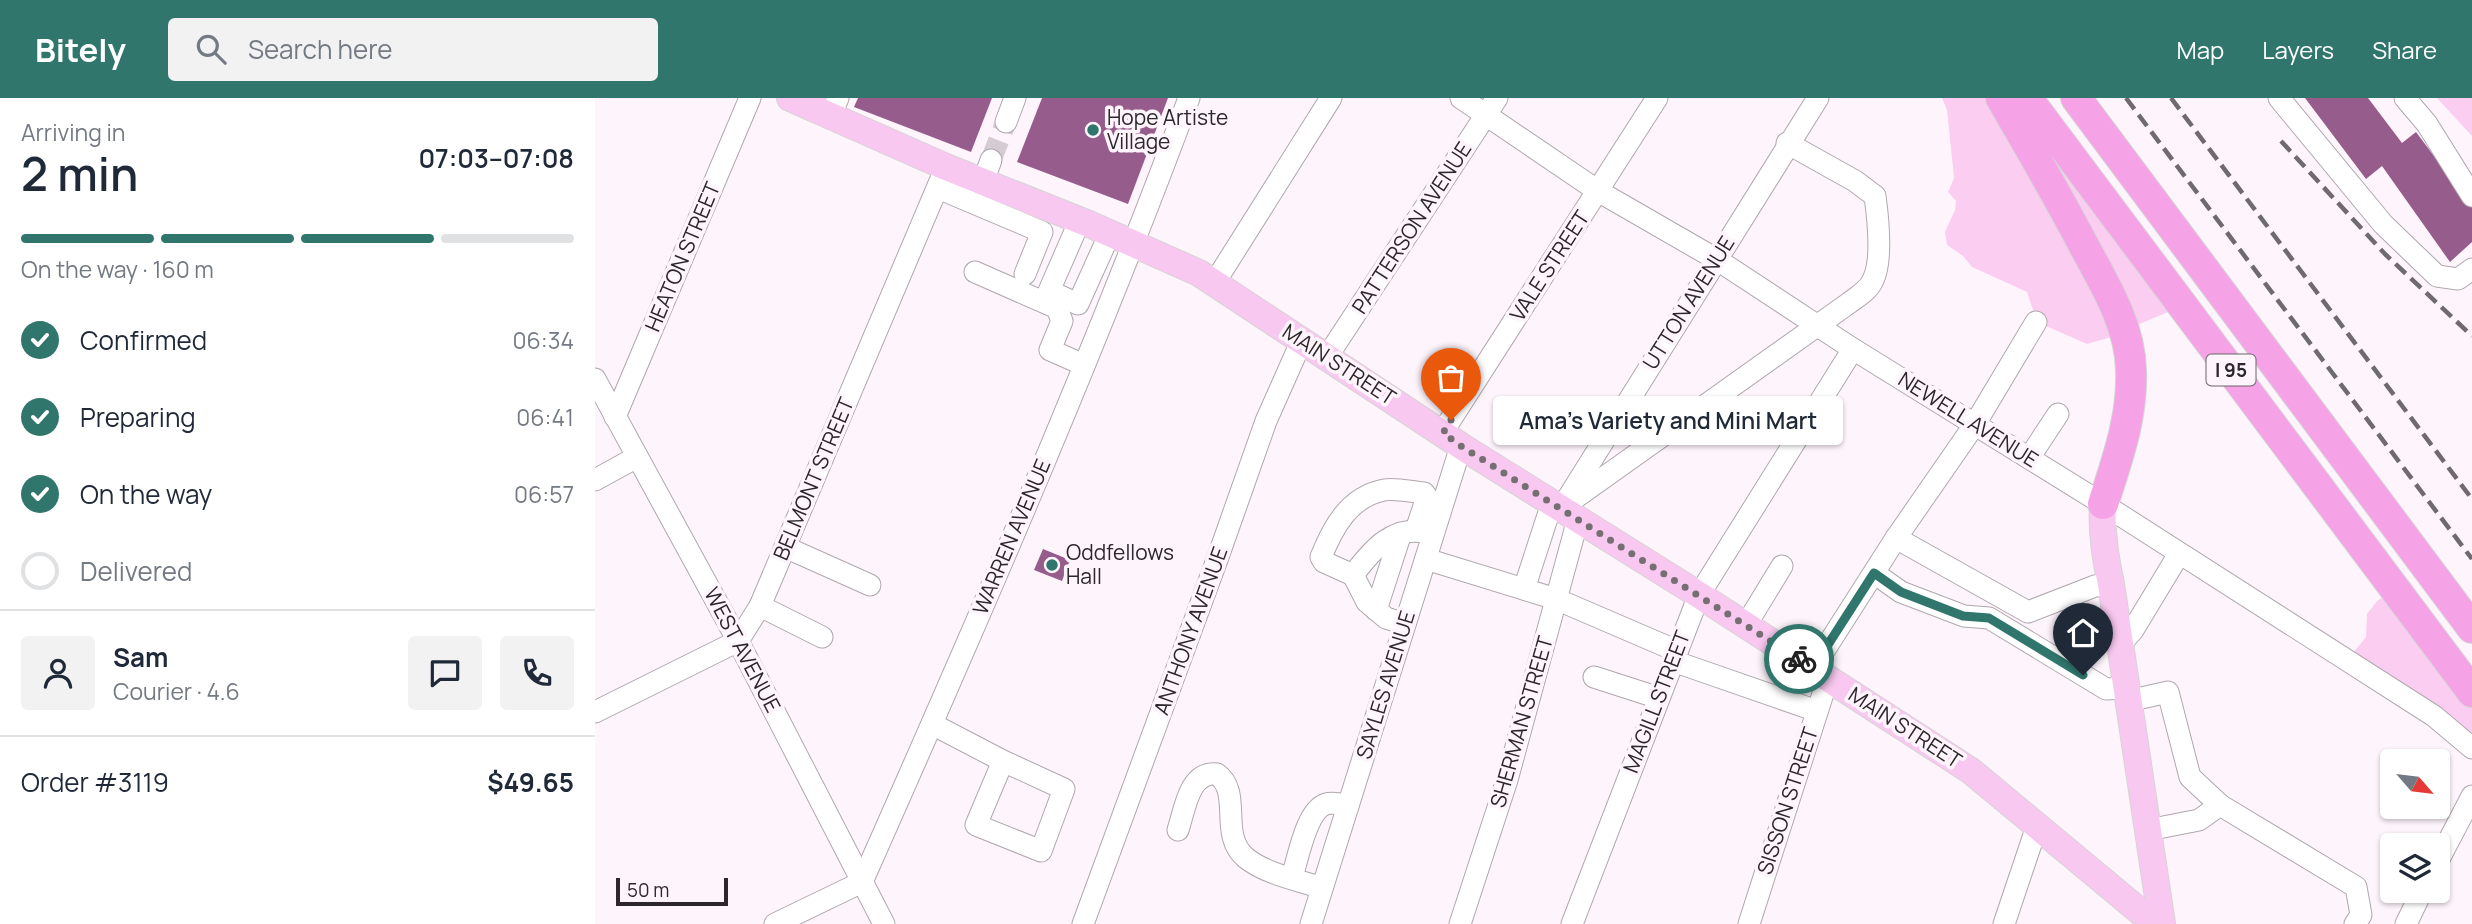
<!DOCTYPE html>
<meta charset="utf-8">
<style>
body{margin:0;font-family:Manrope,sans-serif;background:#f2f2f3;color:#1f2937;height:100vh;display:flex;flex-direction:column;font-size:26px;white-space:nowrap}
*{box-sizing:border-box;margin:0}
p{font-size:23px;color:#747a83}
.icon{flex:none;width:38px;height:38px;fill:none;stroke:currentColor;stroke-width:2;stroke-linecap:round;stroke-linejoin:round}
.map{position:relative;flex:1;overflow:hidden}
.drawer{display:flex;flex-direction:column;background:#fff;width:595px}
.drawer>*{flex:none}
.needle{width:46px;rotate:118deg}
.controls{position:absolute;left:1785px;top:651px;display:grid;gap:14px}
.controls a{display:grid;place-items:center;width:70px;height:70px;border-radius:7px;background:#fff;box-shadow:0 2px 5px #0004;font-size:35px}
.scale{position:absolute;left:21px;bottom:18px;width:112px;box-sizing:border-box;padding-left:7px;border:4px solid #2b272a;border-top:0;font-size:19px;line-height:24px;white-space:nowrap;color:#2b272a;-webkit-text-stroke:5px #fef5fc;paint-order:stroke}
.pin{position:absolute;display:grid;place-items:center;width:60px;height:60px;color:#fff;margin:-72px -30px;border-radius:50% 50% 50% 0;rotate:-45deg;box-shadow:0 0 7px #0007}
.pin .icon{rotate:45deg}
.courier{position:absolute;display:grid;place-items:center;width:70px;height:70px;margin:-35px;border:5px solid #30766d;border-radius:50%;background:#fff;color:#222;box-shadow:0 2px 9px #0007}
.bubble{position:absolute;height:49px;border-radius:7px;background:#fff;box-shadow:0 2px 5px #0004;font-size:23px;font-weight:600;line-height:49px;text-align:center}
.headline em{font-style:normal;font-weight:600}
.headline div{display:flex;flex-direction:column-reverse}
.headline{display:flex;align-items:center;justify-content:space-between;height:119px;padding:0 21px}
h1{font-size:46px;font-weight:600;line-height:52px}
.bar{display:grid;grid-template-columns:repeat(4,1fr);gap:10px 7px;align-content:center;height:84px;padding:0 21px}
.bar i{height:9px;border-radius:5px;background:#e0e1e3}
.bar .on{background:#30766d}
.bar p{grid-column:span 4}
.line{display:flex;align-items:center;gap:18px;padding:0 21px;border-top:2px solid #e0e1e3}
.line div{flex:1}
.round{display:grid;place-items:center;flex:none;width:74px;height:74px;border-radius:7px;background:#f2f2f3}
ol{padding:0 21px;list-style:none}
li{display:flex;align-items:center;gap:21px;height:77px}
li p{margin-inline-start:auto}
li .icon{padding:7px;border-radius:50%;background:#30766d;color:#fff;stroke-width:4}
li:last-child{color:#747a83}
li i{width:38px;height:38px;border:4px solid #e0e1e3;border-radius:50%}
header{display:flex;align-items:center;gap:42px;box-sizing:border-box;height:98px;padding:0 35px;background:#30766d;color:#fff}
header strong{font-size:33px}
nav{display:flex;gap:38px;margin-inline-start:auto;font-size:24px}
.search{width:490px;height:63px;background:#f2f2f3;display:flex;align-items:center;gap:18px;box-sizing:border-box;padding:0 24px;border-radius:7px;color:#747a83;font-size:26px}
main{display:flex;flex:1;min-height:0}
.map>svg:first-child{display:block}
.green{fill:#fbcdf1}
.building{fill:#965c8c}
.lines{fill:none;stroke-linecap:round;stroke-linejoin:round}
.minor-tunnel{stroke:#d4ccd2;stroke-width:21;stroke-dasharray:21 10;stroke-linecap:butt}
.minor-casing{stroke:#b0a7ad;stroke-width:23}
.major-casing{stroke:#d5d4d4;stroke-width:28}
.highway-casing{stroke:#d5d4d4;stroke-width:32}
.minor{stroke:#fff;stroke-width:21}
.major{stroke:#f9c8f0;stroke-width:26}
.highway{stroke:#f5a3e6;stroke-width:30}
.rail{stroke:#6f6a6e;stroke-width:4.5;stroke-dasharray:14 7;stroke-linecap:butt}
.done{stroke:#756f74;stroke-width:7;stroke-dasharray:0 12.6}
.route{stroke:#30766d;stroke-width:9}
.poi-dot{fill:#30766d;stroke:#fef5fc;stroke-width:2.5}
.labels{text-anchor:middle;stroke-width:7;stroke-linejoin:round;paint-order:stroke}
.shield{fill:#fef5fc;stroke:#6a6569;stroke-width:2}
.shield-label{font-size:19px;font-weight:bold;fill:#2b272a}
.poi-label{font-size:21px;fill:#2b272a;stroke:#fef5fc;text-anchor:start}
.street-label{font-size:21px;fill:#2b272a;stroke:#fef5fc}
</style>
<header>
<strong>Bitely</strong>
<div class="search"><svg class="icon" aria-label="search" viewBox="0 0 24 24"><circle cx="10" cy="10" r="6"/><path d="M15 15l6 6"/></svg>Search here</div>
<nav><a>Map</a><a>Layers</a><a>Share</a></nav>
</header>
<main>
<section class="drawer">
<div class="headline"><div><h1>2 min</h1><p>Arriving in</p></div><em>07:03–07:08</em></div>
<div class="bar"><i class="on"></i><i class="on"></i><i class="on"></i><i></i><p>On the way · 160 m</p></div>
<ol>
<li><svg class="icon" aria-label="check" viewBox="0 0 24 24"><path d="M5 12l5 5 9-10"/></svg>Confirmed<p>06:34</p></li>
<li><svg class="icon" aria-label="check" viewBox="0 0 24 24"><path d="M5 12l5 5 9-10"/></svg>Preparing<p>06:41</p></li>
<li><svg class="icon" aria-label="check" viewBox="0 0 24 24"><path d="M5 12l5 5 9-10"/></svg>On the way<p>06:57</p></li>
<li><i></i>Delivered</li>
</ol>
<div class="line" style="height:126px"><a class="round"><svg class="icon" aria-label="person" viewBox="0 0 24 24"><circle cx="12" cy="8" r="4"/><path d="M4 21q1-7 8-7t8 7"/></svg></a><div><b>Sam</b><p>Courier · 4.6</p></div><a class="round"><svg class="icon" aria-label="chat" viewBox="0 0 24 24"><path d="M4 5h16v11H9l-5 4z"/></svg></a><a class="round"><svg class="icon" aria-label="phone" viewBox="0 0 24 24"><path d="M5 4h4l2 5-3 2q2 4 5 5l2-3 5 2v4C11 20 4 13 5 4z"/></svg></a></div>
<div class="line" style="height:91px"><div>Order #3119</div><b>$49.65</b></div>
</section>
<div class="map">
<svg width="1877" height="826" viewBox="0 0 1877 826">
<rect width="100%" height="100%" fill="#fef5fc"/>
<g class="green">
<path d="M1347,0H1434L1587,208L1533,231L1530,235L1492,246L1442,224L1432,194L1377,169L1368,158L1352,147L1350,134L1360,112L1361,103L1353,94L1359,80L1352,12Z"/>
<path d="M1842,0H1877V39V38Z"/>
<path d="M1797,493L1877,596V654L1754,560L1771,539L1772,516L1782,503Z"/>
</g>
<g class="building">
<path d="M263,0H397L376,54L259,9Z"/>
<path d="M447,0H573L533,106L422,64Z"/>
<path d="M1710,0H1773L1807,45L1821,34L1877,109V144L1855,164L1787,68L1771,81Z"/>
<path d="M448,451L475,462L467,483L439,472Z"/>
</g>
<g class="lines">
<path class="minor-tunnel" d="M396,62L411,24"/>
<g class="minor-casing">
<g id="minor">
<path d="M866,0L1003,93L1121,161L1258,251L1508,406L1839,618L1877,650"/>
<path d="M1684,0L1788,126L1842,178L1863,181L1877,171"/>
<path d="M1810,0L1832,26L1877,98"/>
<path d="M236,17L243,0"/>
<path d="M411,24L420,0"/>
<path d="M388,84L396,62"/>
<path d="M343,90L447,134L430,176"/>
<path d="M485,122L454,193L483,206L515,135"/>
<path d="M380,174L462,210L467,223L455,252L489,267"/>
<path d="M620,184L736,0"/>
<path d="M732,259L902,0"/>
<path d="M0,281L143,543L289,826"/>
<path d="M20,319L155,0"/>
<path d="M847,335L1062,0"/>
<path d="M1434,360L1463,316"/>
<path d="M0,382L42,359"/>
<path d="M971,403L1223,0"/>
<path d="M966,410L1254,205C1262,199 1274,192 1278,182C1288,162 1283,120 1280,98L1260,83L1192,45"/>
<path d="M1301,440L1433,514L1500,488L1516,486"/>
<path d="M190,449L275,487"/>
<path d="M831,461L961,501L1082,553"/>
<path d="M1279,475L1306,494L1369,518L1394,520L1511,591L1531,590"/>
<path d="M758,477C777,452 798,426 833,435"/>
<path d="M929,491L957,405"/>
<path d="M165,508L227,539"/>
<path d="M781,512L806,435"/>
<path d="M810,526L791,520L772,504L758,477L729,464L726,459C738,429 754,399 789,392C801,390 817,394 829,395L832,399L821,432"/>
<path d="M1151,527L1187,468"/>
<path d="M1525,547L1538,532L1584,456"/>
<path d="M1078,563L1222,613"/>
<path d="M1218,570L1301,440L1380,326L1441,224"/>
<path d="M999,579L1064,600"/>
<path d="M1533,603L1573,594L1595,679L1625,707"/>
<path d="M0,614L143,543L165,508L351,69"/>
<path d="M337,626L408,663L381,727L446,753L469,691L408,663"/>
<path d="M583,732C590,711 594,673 622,676C648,695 623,737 651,760C671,776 703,782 727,790"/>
<path d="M1553,732L1604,722L1625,707L1761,789L1766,817L1760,826"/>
<path d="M1843,763L1877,698"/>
<path d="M697,779C703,761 711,712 731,706C738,704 746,706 753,708"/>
<path d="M180,826L267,784C382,525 495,266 594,0"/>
<path d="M488,826L623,459L671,323L707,242"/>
<path d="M716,826L866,348"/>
<path d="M865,826L912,682L983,421"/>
<path d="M977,826L1104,497L1258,251"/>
<path d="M1154,826L1233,580"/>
<path d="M1409,826L1442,728"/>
<path d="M1811,826L1827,793"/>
</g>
</g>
<g class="major-casing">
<g id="major">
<path d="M195,0L351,69L494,126L604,175L866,348L1104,497L1376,673L1560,826"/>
<path d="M1508,406C1506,434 1510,459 1516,486L1567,826"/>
</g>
</g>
<g class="highway-casing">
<g id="highway">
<path d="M1406,0C1434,49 1463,98 1489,148C1510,187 1535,227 1536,272C1538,319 1522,362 1508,406"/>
<path d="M1432,0L1877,594"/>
<path d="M1481,0L1877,530"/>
</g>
</g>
<use href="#minor" class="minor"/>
<use href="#major" class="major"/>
<use href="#highway" class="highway"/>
<g class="rail">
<path d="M1531,0L1877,461"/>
<path d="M1576,0L1877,401"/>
<path d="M1686,43L1790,156L1877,238"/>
</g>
</g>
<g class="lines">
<path class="done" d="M856,322L848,335L866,348L1204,561"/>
<path class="route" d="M1204,561L1218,570L1279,475L1306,494L1368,518L1394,520L1488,577"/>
</g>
<g class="poi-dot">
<circle cx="498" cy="32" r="7"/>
<circle cx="457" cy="467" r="7"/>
</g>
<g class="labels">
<rect class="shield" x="1611.5" y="256.5" width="49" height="31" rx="5"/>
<g class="shield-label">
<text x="1636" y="279">I 95</text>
</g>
<g class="poi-label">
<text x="512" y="27">Hope Artiste<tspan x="512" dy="24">Village</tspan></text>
<text x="471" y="462">Oddfellows<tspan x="471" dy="24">Hall</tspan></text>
</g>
<g class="street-label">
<text transform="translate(817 130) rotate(-57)" y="7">PATTERSON AVENUE</text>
<text transform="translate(88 159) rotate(-67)" y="7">HEATON STREET</text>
<text transform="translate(955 168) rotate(-57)" y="7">VALE STREET</text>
<text transform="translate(1094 205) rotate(-58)" y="7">UTTON AVENUE</text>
<text transform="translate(744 267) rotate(33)" y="7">MAIN STREET</text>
<text transform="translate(1373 322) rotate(32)" y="7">NEWELL AVENUE</text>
<text transform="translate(219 381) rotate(-67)" y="7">BELMONT STREET</text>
<text transform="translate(417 439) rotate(-67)" y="7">WARREN AVENUE</text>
<text transform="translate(596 533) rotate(-70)" y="7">ANTHONY AVENUE</text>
<text transform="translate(147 552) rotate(62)" y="7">WEST AVENUE</text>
<text transform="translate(791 587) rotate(-73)" y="7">SAYLES AVENUE</text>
<text transform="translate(1062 604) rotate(-69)" y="7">MAGILL STREET</text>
<text transform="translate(927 624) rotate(-74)" y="7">SHERMAN STREET</text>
<text transform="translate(1310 630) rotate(33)" y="7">MAIN STREET</text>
<text transform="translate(1193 703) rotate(-72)" y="7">SISSON STREET</text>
</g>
</g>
</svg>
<div class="controls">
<a><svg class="needle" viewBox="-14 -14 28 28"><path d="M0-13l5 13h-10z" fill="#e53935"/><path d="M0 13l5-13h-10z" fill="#747a83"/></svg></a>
<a><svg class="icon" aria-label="layers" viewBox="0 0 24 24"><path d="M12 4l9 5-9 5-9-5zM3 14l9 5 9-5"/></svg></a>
</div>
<div class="scale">50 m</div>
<div class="pin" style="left:856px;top:322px;background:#ea580c"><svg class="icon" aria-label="bag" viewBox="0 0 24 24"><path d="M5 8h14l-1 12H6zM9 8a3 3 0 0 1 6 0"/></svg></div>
<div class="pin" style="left:1488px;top:577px;background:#1f2937"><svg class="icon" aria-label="home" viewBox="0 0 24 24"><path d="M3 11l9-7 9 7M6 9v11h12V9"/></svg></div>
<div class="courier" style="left:1204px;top:561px"><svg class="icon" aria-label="bike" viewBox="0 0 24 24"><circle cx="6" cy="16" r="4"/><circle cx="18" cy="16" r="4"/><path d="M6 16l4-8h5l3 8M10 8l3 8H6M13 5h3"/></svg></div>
<div class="bubble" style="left:898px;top:298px;width:350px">Ama's Variety and Mini Mart</div>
</div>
</main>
